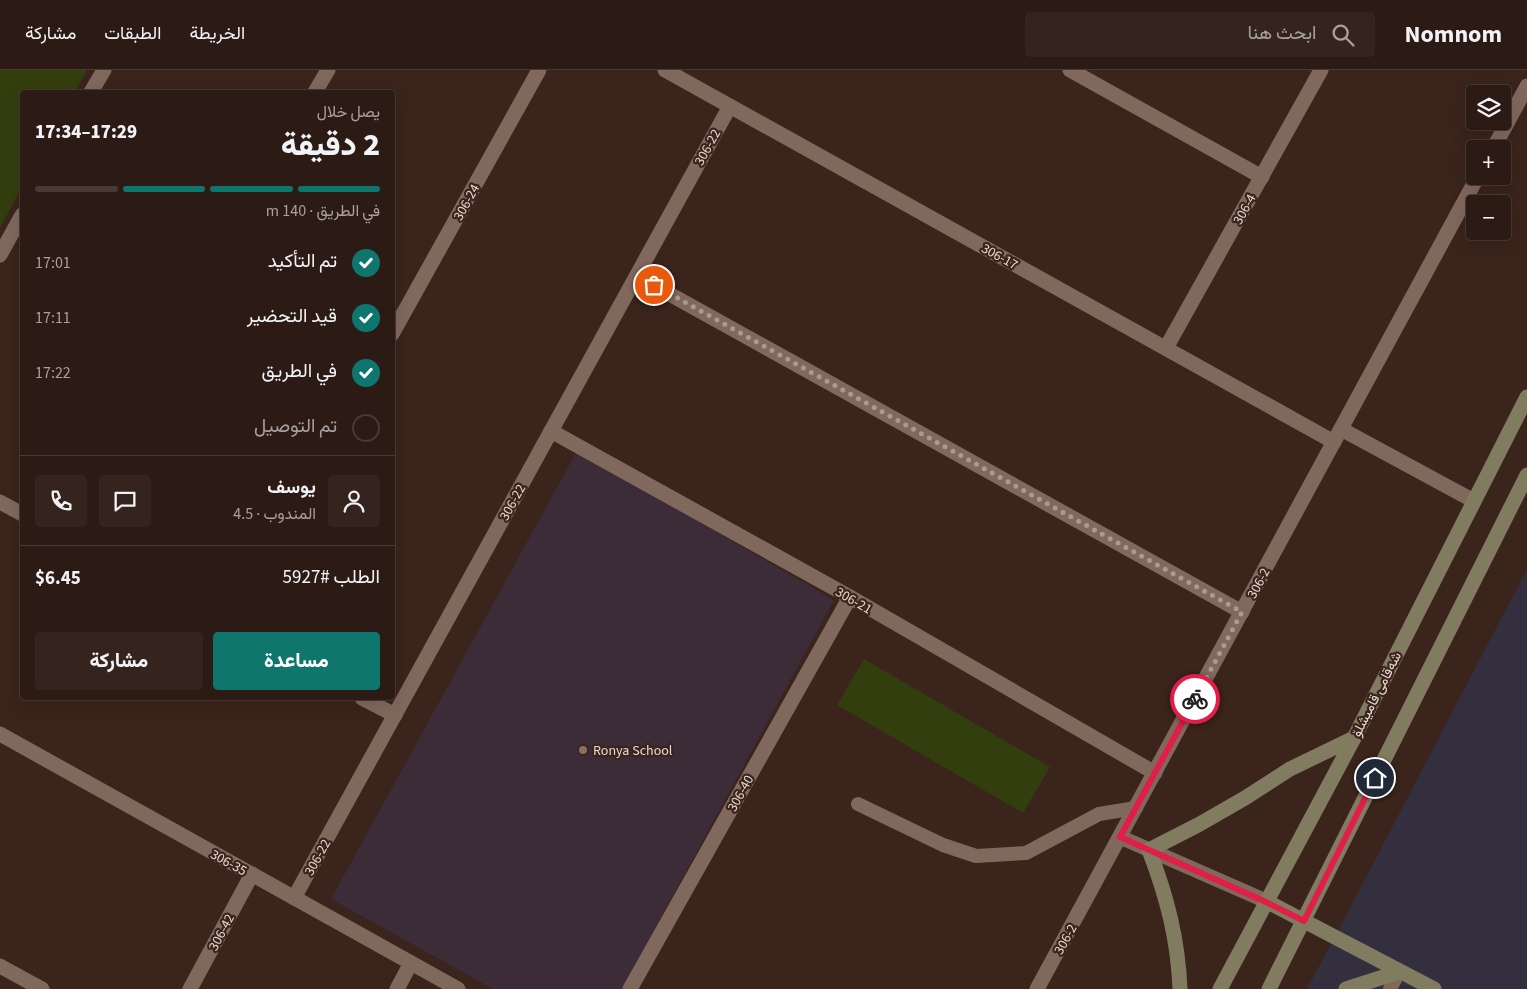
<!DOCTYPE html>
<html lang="ar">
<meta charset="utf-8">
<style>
body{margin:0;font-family:"Source Sans 3",Vazirmatn,sans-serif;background:#34241d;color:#f1f3f6;direction:rtl;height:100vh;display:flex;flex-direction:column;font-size:19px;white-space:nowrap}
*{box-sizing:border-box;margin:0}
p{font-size:16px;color:#a6a1a0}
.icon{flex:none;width:28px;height:28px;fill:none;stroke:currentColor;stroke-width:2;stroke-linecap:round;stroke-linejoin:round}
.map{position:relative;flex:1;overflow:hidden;direction:ltr}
.drawer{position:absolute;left:20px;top:20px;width:375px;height:610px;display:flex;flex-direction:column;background:#2c1b14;border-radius:5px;box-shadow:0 5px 20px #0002,0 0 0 1px #483934;direction:rtl}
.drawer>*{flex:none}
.fabs{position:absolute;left:1466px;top:15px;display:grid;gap:10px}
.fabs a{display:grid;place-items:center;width:45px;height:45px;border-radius:5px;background:#2c1b14;box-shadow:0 5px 20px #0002,0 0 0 1px #483934;font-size:25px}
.pin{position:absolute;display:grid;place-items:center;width:42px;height:42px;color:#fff;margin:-21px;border:2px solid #fff;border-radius:50%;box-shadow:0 1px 5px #0007}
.courier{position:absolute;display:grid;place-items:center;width:50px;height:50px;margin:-25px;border:4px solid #e11d48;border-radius:50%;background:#fff;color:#222;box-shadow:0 1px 6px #0007}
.headline em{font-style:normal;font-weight:800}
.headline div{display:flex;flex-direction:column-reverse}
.headline{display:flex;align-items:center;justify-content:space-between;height:85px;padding:0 15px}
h1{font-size:32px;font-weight:800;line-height:38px}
.bar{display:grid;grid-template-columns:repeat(4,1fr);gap:8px 5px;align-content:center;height:60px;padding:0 15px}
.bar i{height:6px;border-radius:4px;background:#483934}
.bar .on{background:#0f766e}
.bar p{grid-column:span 4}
.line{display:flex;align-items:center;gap:12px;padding:0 15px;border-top:1px solid #483934}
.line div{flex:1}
.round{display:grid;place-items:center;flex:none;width:52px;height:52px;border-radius:5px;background:#34241d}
ol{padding:0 15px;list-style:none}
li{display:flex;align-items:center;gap:15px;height:55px}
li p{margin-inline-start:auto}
li .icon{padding:5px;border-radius:50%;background:#0f766e;color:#fff;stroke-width:4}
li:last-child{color:#a6a1a0}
li i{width:28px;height:28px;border:2px solid #483934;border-radius:50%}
.button{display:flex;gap:10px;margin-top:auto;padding:10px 15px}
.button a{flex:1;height:58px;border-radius:5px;background:#0f766e;color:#fff;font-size:20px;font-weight:800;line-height:58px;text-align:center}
.button a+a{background:#34241d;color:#f1f3f6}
header{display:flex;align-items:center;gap:30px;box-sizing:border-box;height:70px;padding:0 25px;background:#2c1b14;border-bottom:1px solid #483934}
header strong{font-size:24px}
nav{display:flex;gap:28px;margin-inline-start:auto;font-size:18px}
.search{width:350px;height:45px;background:#34241d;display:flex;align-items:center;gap:12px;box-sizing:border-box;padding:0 18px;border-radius:5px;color:#a6a1a0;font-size:19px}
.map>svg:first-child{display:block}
.industrial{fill:#342f3f}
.education{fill:#3c2c37}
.green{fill:#333e0f}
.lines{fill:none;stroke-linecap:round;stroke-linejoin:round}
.lane{stroke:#81685d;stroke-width:14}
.street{stroke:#81685d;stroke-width:15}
.secondary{stroke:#817b60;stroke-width:15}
.done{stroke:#aa9891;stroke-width:5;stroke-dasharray:0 9}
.route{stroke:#e11d48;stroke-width:6}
.education-dot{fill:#8d6e63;stroke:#3a241b;stroke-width:2}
.labels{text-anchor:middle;stroke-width:4.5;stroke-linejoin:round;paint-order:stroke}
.street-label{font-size:14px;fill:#e6d7d1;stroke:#3a241b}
.poi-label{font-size:14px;fill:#e6d7d1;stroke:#3a241b;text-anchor:start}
</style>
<header>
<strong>Nomnom</strong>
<div class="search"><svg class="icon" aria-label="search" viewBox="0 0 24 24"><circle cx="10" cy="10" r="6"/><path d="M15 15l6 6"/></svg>ابحث هنا</div>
<nav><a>الخريطة</a><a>الطبقات</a><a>مشاركة</a></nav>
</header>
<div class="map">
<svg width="1527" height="919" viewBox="0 0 1527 919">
<rect width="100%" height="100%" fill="#3a241b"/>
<path class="industrial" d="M1527,499V919H1307L1352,834Z"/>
<path class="education" d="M577,381L834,530L622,919H493L331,829Z"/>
<g class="green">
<path d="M0,0H87L75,22H22V117L0,158Z"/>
<path d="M864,589L1050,697L1023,743L837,635Z"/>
</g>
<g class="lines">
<g class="lane">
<path d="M858,734L943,775L976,786L1026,783L1099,744L1136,738"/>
<path d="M1390,919L1399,902"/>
</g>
<g class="street">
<path d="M665,0L1334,372"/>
<path d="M1070,0L1262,107"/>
<path d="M91,22L104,0"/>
<path d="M315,22L328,0"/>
<path d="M1493,79L1527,16"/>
<path d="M0,185L22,145"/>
<path d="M637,206L1242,542"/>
<path d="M392,264L539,0"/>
<path d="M1166,278L1321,0"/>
<path d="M1341,359L1474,431"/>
<path d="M551,361L850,527L1155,703"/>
<path d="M0,432L22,444"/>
<path d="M362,628L395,645"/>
<path d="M0,664L458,919"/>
<path d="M1120,767L1266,831"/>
<path d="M294,828L730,36"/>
<path d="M0,896L42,919"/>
<path d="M190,919L252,804"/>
<path d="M397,919L411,893"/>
<path d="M630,919L850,527"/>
<path d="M1037,919L1478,106"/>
</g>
<g class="secondary">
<path d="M1266,831L1434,919"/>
<path d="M1180,919C1178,869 1167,827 1149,780L1198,755L1245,728L1290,699L1354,668"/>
<path d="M1220,919L1354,668L1527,327"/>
<path d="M1269,919L1527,405"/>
<path d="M1346,919L1399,902"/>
</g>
</g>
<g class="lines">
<path class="done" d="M654,215L1242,542L1195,629"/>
<path class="route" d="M1195,629L1120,767L1266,832L1304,851L1375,708"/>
</g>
<circle class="education-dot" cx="583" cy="680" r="5"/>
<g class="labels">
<g class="street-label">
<text transform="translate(707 77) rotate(-61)" y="5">306-22</text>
<text transform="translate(466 132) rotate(-61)" y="5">306-24</text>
<text transform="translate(1244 139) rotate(-61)" y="5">306-4</text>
<text transform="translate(1000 186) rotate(29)" y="5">306-17</text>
<text transform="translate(512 432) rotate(-61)" y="5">306-22</text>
<text transform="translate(1258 513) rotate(-62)" y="5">306-2</text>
<text transform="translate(854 530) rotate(30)" y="5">306-21</text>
<text transform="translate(1376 624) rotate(-63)" y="5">شەقامی قامیشلۆ</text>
<text transform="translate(740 723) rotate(-61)" y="5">306-40</text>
<text transform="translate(317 787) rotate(-61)" y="5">306-22</text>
<text transform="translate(229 792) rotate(29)" y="5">306-35</text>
<text transform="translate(221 862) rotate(-62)" y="5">306-42</text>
<text transform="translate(1065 869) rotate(-61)" y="5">306-2</text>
</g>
<g class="poi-label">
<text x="593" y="685">Ronya School</text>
</g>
</g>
</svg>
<div class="fabs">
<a><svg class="icon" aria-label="layers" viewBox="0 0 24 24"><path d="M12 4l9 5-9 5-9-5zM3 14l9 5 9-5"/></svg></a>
<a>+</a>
<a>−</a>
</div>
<div class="pin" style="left:654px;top:215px;background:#ea580c"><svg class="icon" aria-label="bag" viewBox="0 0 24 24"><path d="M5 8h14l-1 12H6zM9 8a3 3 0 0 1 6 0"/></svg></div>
<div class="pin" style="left:1375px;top:708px;background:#1f2937"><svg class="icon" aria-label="home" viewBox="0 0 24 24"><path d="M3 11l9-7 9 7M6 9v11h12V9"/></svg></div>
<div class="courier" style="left:1195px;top:629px"><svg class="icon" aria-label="bike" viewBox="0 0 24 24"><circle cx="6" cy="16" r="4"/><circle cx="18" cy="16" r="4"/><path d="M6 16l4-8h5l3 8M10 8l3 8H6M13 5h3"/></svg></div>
<section class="drawer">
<div class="headline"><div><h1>2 دقيقة</h1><p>يصل خلال</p></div><em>17:29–17:34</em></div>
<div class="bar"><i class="on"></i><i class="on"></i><i class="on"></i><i></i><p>في الطريق · 140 m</p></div>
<ol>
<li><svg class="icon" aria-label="check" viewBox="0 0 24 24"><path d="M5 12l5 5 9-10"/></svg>تم التأكيد<p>17:01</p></li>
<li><svg class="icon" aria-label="check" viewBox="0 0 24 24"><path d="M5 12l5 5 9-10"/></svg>قيد التحضير<p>17:11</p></li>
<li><svg class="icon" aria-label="check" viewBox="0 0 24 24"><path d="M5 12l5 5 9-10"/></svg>في الطريق<p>17:22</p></li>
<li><i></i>تم التوصيل</li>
</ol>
<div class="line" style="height:90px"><a class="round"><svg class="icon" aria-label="person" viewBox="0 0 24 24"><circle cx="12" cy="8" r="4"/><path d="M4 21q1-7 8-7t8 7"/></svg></a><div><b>يوسف</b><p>المندوب · 4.5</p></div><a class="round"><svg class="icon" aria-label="chat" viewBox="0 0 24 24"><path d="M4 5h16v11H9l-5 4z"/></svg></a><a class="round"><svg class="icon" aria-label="phone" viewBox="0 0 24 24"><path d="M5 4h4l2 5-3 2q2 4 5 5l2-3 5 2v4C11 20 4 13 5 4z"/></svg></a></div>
<div class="line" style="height:65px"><div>الطلب #5927</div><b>$6.45</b></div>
<div class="button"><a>مساعدة</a><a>مشاركة</a></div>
</section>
</div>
